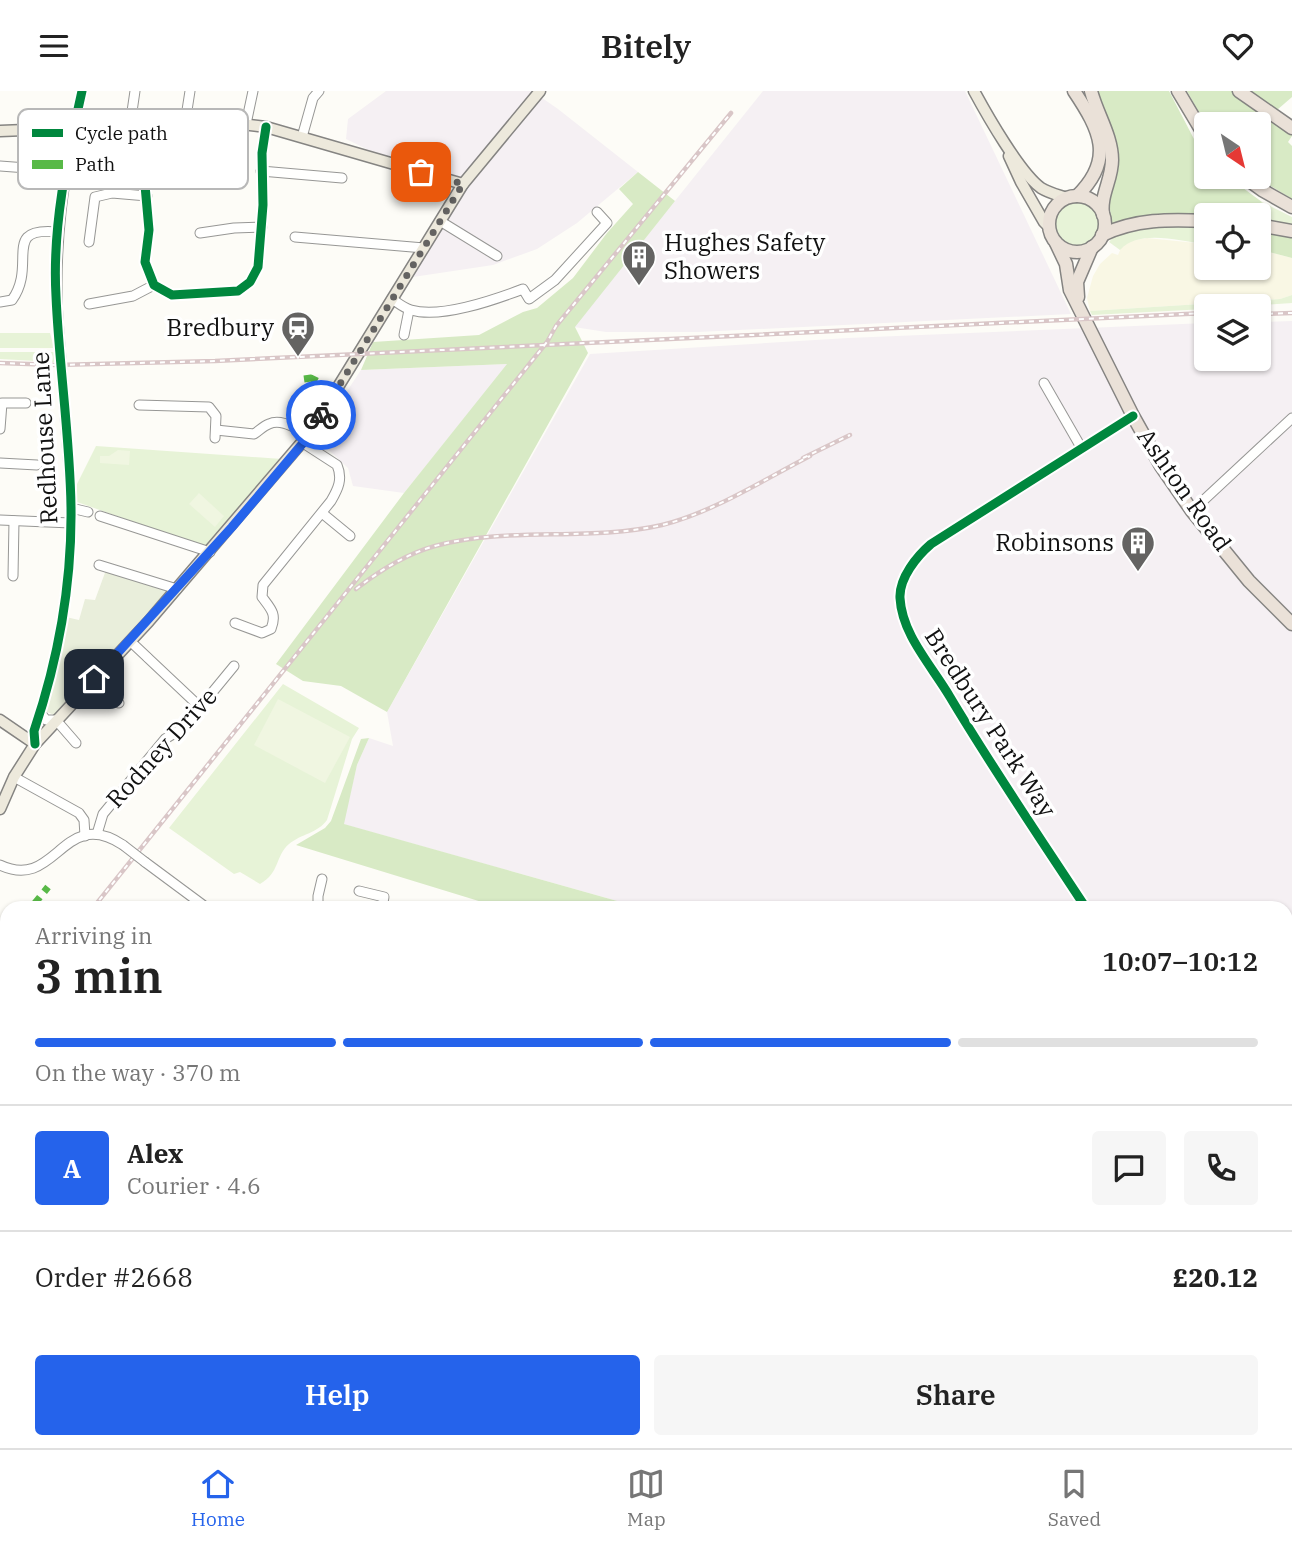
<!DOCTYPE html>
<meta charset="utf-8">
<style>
body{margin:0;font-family:"IBM Plex Serif",serif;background:#f6f6f6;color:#222;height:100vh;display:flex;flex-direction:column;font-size:26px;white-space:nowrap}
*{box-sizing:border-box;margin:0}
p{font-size:23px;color:#767676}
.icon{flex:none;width:38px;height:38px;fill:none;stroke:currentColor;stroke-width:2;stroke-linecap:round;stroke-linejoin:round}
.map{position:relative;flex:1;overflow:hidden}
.sheet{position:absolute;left:0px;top:810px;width:1293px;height:548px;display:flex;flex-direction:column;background:#fff;border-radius:21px 21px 0 0;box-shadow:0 2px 5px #0004}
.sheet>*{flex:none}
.needle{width:46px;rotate:145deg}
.tools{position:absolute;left:1194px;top:21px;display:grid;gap:14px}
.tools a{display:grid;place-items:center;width:77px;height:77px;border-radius:7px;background:#fff;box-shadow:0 2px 5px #0004;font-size:35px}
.pin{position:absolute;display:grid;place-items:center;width:60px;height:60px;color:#fff;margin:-30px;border-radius:14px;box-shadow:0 4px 10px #0006}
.courier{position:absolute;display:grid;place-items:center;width:70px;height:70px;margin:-35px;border:5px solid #2563eb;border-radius:50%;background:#fff;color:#222;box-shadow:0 2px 9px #0007}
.head em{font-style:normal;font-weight:600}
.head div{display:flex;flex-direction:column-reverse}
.head{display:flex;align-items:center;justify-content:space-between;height:119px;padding:0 35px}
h1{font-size:46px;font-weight:600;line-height:52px}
.bar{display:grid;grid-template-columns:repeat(4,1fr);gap:10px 7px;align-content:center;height:84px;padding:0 35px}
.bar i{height:9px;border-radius:5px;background:#e0e0e0}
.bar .selected{background:#2563eb}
.bar p{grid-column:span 4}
.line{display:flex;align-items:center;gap:18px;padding:0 35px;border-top:2px solid #e0e0e0}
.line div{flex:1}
.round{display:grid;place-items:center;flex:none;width:74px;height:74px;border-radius:7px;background:#f6f6f6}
.primary-button{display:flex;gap:14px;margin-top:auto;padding:14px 35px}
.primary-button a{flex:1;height:80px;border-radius:7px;background:#2563eb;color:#fff;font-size:28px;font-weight:600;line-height:80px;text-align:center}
.primary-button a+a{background:#f6f6f6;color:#222}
header{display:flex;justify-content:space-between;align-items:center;height:91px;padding:0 35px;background:#fff;font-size:32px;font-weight:600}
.menu{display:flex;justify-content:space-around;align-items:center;height:98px;border-top:2px solid #e0e0e0;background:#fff;font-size:19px;color:#767676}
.menu a{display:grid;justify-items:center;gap:4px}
.menu .selected{color:#2563eb}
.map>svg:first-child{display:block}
.industrial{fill:#f5f0f3}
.farmland{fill:#f9f7e4}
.green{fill:#e7f3d7}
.forest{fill:#d8eac5}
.cemetery{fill:#e9eedb}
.pitch{fill:#f0f6e1}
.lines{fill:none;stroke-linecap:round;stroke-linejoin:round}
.river{stroke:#cde8f7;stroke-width:10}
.minor-casing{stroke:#979795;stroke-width:11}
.major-casing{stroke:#858482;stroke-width:13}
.highway-casing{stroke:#858482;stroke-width:15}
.minor{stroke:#fffffe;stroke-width:9}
.major{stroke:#ede9dc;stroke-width:10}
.highway{stroke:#eae1d8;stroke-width:12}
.rail-casing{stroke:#d9c6c7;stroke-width:4.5}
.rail{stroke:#fff;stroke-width:2;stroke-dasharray:5;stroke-linecap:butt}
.minor-bridge-casing{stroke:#979795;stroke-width:11;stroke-linecap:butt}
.minor-bridge{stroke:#fffffe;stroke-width:9}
.quiet{stroke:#58b947;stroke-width:7;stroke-dasharray:14 7;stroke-linecap:butt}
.cycleway-casing{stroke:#fff;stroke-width:13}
.cycleway{stroke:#00873e;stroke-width:9}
.done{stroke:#646362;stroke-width:7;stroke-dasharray:0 12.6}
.route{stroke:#2563eb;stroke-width:9}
.labels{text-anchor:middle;stroke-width:7;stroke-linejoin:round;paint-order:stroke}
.poi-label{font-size:24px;fill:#111;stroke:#fff;text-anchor:end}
.street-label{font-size:24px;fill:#111;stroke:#fff}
.key{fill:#fff;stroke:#b8b8b8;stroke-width:2}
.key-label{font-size:19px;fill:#111}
</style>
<header><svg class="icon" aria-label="menu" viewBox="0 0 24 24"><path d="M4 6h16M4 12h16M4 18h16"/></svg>Bitely<svg class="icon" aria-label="heart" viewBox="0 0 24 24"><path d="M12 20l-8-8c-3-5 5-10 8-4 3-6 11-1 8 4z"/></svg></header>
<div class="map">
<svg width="1292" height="1357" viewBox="0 0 1292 1357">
<rect width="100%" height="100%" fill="#fdfcf7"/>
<g class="industrial">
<path d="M386,0H532L558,18L638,81L577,132L537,158L493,174L413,186L467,93L381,65L346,48L348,28Z"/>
<path d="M763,0H965L1071,223L698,241H606L574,236Z"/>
<path d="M1292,230V888L1286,889V817H642L343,733L357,674L369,647L393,655L387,621L590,263L848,247L1206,232V268H1258V231Z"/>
<path d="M508,273L404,402L353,395L348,377L316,347L361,279Z"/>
</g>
<path class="farmland" d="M1147,147L1206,153V177H1258V158L1292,167V204L1280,208L1090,220L1087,207L1093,185L1100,173L1112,162L1118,164L1121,157L1130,150Z"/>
<g class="green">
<circle cx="1077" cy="132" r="23"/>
<path d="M1262,111L1292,126V135L1258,129L1256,124Z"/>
<path d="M1206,133L1204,153C1179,150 1139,138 1120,159L1109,151L1118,141L1127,138Z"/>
<path d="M1292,204V212L1248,215H1206V218L1092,224L1090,220L1280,208Z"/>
<path d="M50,242L54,257H0V242Z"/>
<path d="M0,261H54L55,271L0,268Z"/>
<path d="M96,355L282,368L205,456L77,411V393Z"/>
<path d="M283,593L359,637L352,648L327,729C318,742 301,743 289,753C275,765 280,782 260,793L240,781L234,783L169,737Z"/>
<path d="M1292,897V1065L1286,1071V898Z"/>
<rect x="1286" y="1142" width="6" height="146"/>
<path d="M118,1351H184L187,1357H113Z"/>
<path d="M195,1351H337L345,1357H197Z"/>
<path d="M1065,1351H1143L1141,1357H1079Z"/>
</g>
<g class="forest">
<path d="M1097,0H1169L1194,48L1206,62V86H1228L1262,111L1256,124H1206L1112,134L1109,111L1116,82Z"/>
<path d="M1187,0H1233L1292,39V45L1288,51L1292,55V108L1256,86H1258V33L1206,34Z"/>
<path d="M1249,0H1292V6L1277,19Z"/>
<path d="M638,81L675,110L575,236L588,262L387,621L341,595L303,590L276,573L404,402L507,273L361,279L373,251L479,244L523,221L537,217L573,187L607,142L633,113L619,98Z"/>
<path d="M1258,138L1292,144V167L1258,158Z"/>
<path d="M369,647L357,674L344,733L642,817H604L596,814L579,817L495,815L296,754L325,737L331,730L361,648Z"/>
<path d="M1292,1065V1142H1286V1071Z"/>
<path d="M337,1351H453L455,1357H345Z"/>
<path d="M556,1351H1039L1055,1357H563Z"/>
</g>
<path class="cemetery" d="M106,479L168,499L54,624L45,620L66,526L79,529L85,508L95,509Z"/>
<g class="pitch">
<path d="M118,359L130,360L129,374L100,372V365H109Z"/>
<path d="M199,402L224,425L215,436L189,413Z"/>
<path d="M278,608L350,646L325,692L254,654Z"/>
</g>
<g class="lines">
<g class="river">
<path d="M900,1351L943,1357"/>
<path d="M526,1357L558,1355L583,1357"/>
<path d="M588,1357L622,1351"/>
</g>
<g class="minor-casing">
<g id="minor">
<path d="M185,32L190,0"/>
<path d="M246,33L253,0"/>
<path d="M130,34L135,0"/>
<path d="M144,34V83L149,139L145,171L154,194L172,204L238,200L250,191L258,176L263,114L262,62L266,36"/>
<path d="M302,46L313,7L319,0"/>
<path d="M0,75L40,78"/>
<path d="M261,80L342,87"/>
<path d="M144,83L224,77"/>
<path d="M440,130L497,165"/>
<path d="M200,142L234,137L262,136"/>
<path d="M295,146L424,157"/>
<path d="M89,151L95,106L112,102L147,105"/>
<path d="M392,208C398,212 404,217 411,219C441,228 494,209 523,198L529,208L555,189L607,132L597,121"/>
<path d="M0,211L12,209C38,173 0,135 58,141"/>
<path d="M89,213L133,205L154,194"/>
<path d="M59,242C52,158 64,82 82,0"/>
<path d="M404,244L409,219"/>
<path d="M1044,292L1082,358"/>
<path d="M139,314L209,316L216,325L215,347"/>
<path d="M0,338L2,312H26"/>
<path d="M216,339L254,343C259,340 263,335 269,333C282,327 298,339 309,343"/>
<path d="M0,372L37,374"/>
<path d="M71,417L88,421"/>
<path d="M1192,420L1292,327"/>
<path d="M322,422L350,445"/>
<path d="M100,425L210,461"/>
<path d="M0,429L71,432"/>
<path d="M99,474L177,498"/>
<path d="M13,485L14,430"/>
<path d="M235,532L262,542L271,538C277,523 271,518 262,506L263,494L331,410C338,398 343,388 337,374L303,352"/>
<path d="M130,550L147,566"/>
<path d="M148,567L200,616"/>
<path d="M94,588L119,612"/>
<path d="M40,621L46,629H56L76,652"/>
<path d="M35,653L34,640C58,569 71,493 71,418C70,377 65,335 63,294"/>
<path d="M14,686L79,722L84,729L85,745"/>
<path d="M97,743L103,723L165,648L183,637L234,575"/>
<path d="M145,771L207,817"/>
<path d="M0,774C57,801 62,714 123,754"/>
<path d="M359,800L384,806L382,817"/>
<path d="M318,817V805L322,788"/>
<path d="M1086,817C1040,747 993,678 950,606C932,575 902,544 900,507C899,487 917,465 931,453L1133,325"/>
<path d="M1286,881L1292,880"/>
<path d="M0,999L7,990"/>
<path d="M0,1076L7,1071"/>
<path d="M0,1182L7,1181"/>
<path d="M0,1199H7"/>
<path d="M0,1329L7,1318"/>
<path d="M52,1357L56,1351"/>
<path d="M462,1357L465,1354L463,1351"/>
</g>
</g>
<g class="major-casing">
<g id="major">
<path d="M974,0C987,24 1020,82 1041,97C1049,102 1058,104 1067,107"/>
<path d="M0,40L225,31L266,36L463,93"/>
<path d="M1009,65L1021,91L1044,131L1049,136"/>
<path d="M0,629L35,653"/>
<path d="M0,718L14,686L35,653L149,530L309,343L463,93L540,0"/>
</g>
</g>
<g class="highway-casing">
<g id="highway">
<path d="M1074,0C1100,39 1115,68 1077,105"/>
<path d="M1091,0C1097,23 1112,45 1112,69C1112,89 1100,104 1103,124"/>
<path d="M1178,0L1206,47"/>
<path d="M1239,0L1292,37"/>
<path d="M1244,86L1262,99L1292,116"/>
<circle cx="1077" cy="133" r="28"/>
<path d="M1258,134L1292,140"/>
<path d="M1102,144C1135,128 1170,128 1206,130"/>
<path d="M1056,152L1066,173L1070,199L1133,325L1161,375L1192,420L1249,490L1292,533"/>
<path d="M1078,206L1077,191L1092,156"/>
</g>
</g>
<use href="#minor" class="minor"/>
<use href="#major" class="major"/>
<use href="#highway" class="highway"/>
<g class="rail-casing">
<g id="rail">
<path d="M1258,223L1292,222"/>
<path d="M0,272L56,274L215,270L1206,222"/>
<path d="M803,367L850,344"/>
<path d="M356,498C379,480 406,463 435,455C508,435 588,451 662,434C714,421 763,389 810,365"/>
<path d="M93,817L547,251L556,235L731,22"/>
<path d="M0,934L7,925"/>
</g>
</g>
<use href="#rail" class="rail"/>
<g class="minor-bridge-casing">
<g id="minor-bridge">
<path d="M59,242L63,294"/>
<path d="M123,754L145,771"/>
</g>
</g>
<use href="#minor-bridge" class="minor-bridge"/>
<g class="quiet">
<path d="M304,288L311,287L336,300"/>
<path d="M31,817L48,796"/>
<path d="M0,841L7,846"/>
<path d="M0,864L7,855"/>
<path d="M1055,1351L1069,1357"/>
</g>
<g class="cycleway-casing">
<g id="cycleway">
<path d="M144,34V83L149,139L145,171L154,194L172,204L238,200L250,191L258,176L263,114L262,62L266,36"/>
<path d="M35,653L34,640C58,569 72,492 71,416C70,346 59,275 56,205C52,136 67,67 82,0"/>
<path d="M1086,817C1040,747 993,678 950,606C932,575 902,544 900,507C899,487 917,465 931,453L1133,325"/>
</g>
</g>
<use href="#cycleway" class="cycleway"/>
</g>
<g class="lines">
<path class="done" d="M321,324L463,93L421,81"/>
<path class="route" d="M94,588L232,436L303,352L321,324"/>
</g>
<defs>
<g id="building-pin" transform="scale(1.75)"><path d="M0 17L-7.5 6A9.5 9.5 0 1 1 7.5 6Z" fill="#646362" stroke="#fff"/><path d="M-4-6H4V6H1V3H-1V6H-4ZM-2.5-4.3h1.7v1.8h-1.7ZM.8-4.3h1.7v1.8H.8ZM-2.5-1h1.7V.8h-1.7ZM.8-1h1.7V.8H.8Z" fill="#fff"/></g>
<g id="station-pin" transform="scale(1.75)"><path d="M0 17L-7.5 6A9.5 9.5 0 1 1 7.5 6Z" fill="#646362" stroke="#fff"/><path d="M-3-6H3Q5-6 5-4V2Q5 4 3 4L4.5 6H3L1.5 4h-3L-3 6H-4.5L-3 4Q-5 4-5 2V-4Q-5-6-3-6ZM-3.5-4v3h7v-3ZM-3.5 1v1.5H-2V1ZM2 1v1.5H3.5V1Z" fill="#fff"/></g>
</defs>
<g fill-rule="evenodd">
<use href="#building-pin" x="639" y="166"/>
<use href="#station-pin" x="298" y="237"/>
<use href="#building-pin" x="1138" y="452"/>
</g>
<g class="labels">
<g class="poi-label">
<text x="664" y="160" text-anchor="start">Hughes Safety<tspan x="664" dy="28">Showers</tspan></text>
<text x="274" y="245">Bredbury</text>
<text x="1114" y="460">Robinsons</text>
</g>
<g class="street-label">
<text transform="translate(45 347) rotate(-93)" y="8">Redhouse Lane</text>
<text transform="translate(1184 399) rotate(55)" y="8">Ashton Road</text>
<text transform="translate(990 632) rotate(57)" y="8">Bredbury Park Way</text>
<text transform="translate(162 657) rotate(-48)" y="8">Rodney Drive</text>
</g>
</g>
<rect x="18" y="18" width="230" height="80" rx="10" class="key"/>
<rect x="32" y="38" width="31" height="8" fill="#00873e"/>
<rect x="32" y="69" width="31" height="9" fill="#58b947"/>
<g class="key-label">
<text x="75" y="49">Cycle path</text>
<text x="75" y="80">Path</text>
</g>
</svg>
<div class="tools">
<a><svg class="needle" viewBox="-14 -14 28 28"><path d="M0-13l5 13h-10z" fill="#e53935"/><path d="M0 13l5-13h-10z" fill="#767676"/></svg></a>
<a><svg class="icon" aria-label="locate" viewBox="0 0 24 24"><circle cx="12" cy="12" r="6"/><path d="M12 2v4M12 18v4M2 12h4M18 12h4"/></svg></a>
<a><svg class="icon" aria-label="layers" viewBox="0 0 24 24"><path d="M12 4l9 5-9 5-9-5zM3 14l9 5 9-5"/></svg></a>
</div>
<div class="pin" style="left:421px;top:81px;background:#ea580c"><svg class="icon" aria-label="bag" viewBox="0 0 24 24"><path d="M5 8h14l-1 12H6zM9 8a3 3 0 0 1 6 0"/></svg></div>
<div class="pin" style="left:94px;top:588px;background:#1f2937"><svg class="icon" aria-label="home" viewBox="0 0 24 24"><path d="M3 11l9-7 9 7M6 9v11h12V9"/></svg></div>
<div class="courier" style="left:321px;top:324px"><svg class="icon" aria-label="bike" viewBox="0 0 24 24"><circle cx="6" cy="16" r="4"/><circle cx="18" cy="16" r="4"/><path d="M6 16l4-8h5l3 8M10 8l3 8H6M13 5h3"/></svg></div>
<section class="sheet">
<div class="head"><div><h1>3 min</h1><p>Arriving in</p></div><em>10:07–10:12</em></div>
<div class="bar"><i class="selected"></i><i class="selected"></i><i class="selected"></i><i></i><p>On the way · 370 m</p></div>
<div class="line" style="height:126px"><b class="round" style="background:#2563eb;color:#fff">A</b><div><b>Alex</b><p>Courier · 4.6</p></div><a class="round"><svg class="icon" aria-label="chat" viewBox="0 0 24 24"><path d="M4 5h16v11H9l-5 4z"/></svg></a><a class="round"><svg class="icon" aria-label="phone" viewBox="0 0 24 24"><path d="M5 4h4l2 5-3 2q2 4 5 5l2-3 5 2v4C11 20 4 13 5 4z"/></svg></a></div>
<div class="line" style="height:91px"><div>Order #2668</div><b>£20.12</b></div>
<div class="primary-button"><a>Help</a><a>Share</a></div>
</section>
</div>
<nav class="menu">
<a class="selected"><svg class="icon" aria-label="home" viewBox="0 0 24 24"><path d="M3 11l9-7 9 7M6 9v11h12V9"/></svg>Home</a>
<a><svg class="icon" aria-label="map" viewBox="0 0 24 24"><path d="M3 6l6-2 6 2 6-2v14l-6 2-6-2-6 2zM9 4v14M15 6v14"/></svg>Map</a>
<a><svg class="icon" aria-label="saved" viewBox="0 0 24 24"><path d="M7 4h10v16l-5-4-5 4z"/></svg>Saved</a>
</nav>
